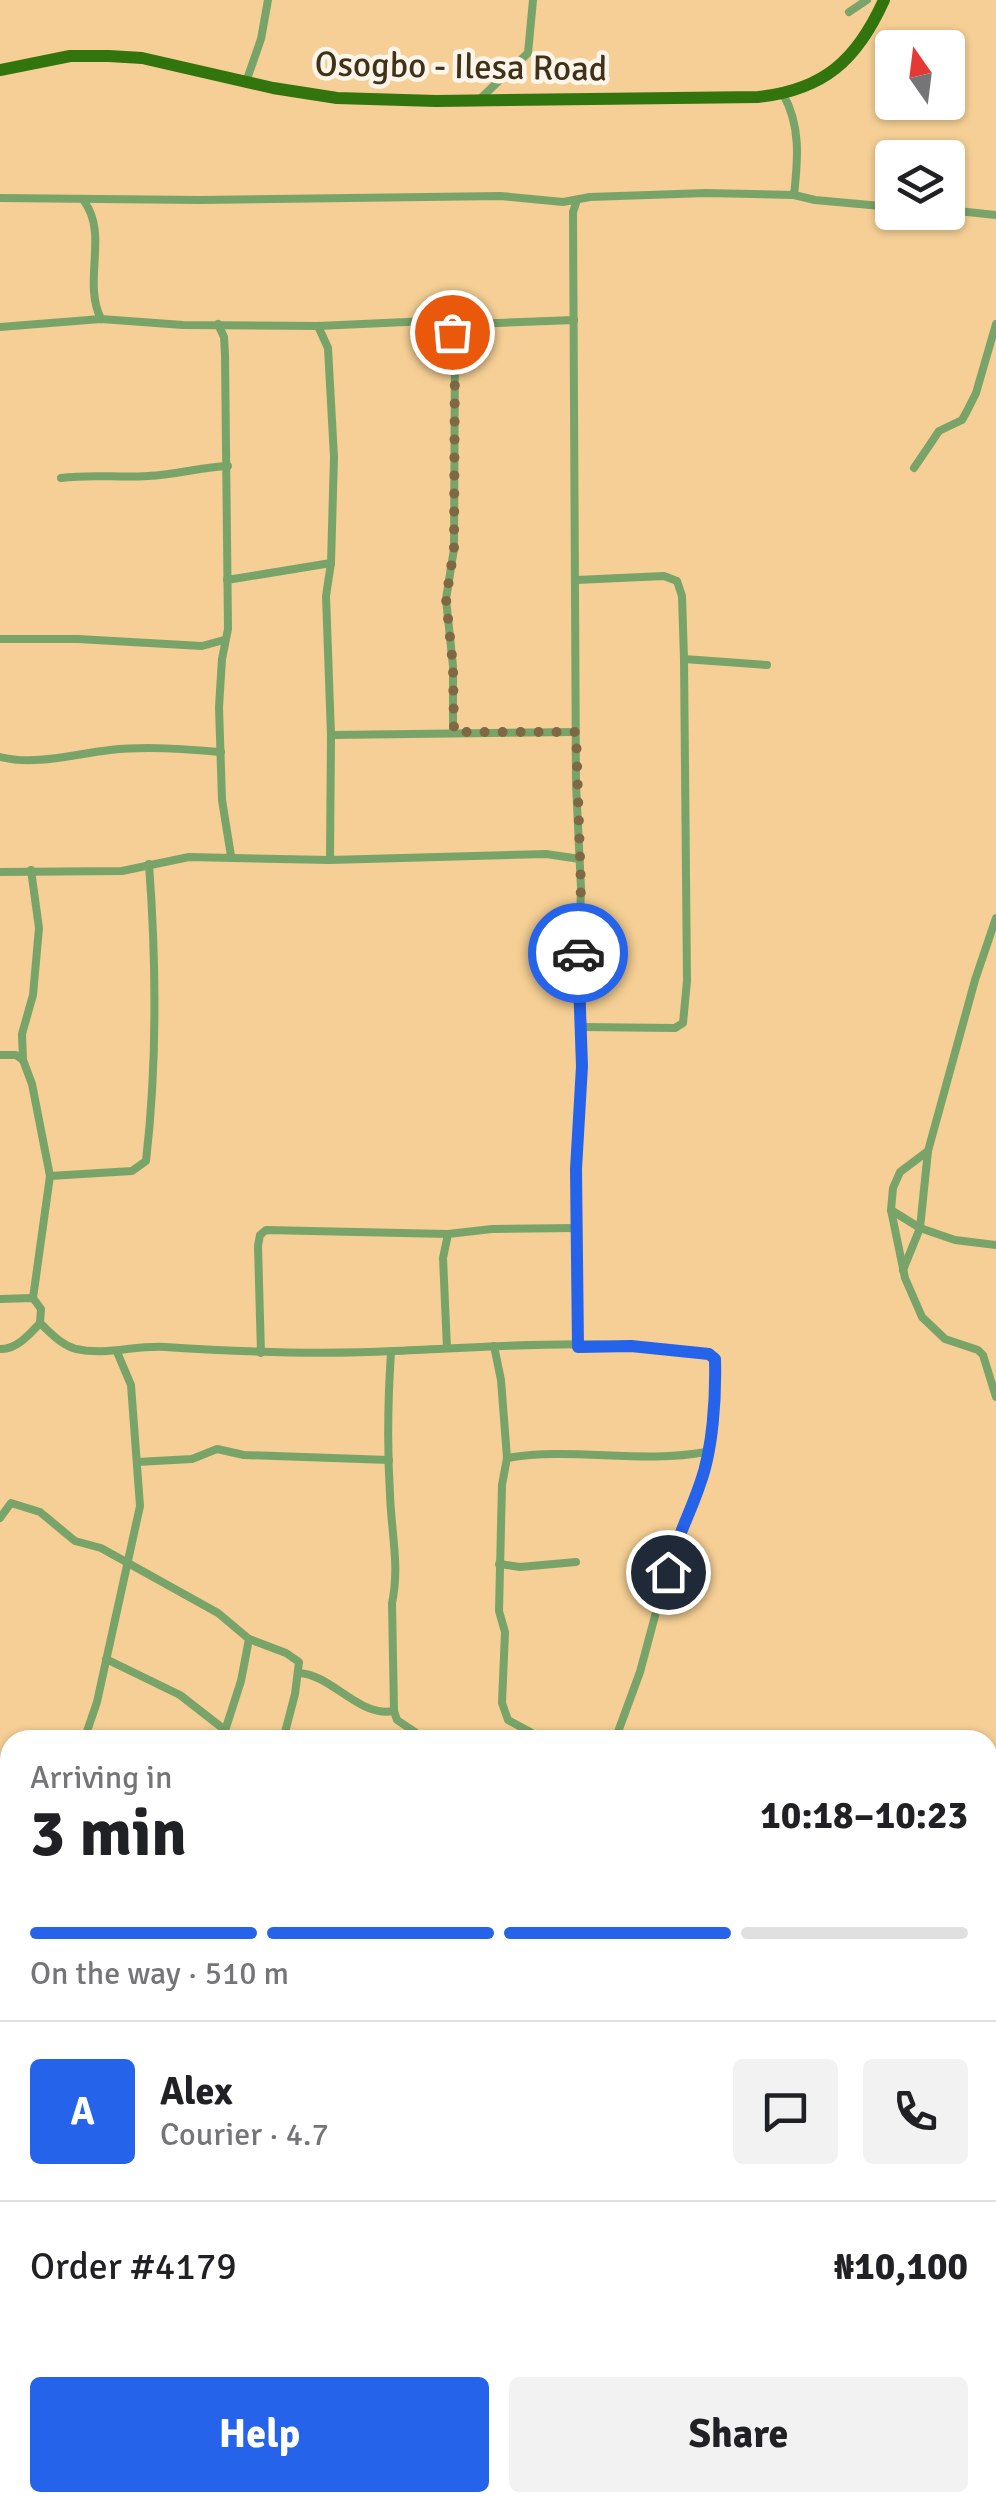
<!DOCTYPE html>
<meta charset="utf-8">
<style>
body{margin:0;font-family:Signika,sans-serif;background:#f2f2f2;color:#202124;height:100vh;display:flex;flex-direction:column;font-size:38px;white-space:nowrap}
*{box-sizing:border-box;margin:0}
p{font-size:32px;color:#757577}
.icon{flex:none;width:55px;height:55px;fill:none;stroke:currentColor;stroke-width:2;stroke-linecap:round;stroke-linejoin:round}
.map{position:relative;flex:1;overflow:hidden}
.drawer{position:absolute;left:0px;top:1730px;width:998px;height:782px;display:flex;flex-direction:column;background:#fff;border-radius:30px 30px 0 0;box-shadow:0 2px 8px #0004}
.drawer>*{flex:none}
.needle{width:65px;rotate:346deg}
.tools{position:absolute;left:875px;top:30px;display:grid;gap:20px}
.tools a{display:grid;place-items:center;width:90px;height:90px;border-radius:10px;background:#fff;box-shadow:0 2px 8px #0004;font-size:50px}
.pin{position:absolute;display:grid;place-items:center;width:85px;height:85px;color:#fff;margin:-42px;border:5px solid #fff;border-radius:50%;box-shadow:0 2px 10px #0007}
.courier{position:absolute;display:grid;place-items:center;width:100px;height:100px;margin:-50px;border:8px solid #2563eb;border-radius:50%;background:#fff;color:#222;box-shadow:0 2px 12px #0007}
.overview em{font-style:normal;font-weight:700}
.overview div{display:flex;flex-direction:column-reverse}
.overview{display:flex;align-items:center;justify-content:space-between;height:170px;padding:0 30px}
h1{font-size:65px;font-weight:700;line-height:75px}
.bar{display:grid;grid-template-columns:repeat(4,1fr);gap:15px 10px;align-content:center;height:120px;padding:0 30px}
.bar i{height:12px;border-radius:8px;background:#e0e0e0}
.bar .current{background:#2563eb}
.bar p{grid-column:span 4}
.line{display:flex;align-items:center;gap:25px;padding:0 30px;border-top:2px solid #e0e0e0}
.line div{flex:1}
.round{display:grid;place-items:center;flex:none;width:105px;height:105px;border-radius:10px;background:#f2f2f2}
.primary-button{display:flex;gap:20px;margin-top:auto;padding:20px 30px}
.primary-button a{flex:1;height:115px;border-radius:10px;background:#2563eb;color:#fff;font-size:40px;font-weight:700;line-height:115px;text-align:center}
.primary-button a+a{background:#f2f2f2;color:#202124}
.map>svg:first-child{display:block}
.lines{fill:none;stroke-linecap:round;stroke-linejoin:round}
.river{stroke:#5595f2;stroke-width:18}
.street{stroke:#79a469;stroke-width:8}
.primary{stroke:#32740d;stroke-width:12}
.done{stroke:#7f6844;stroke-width:10;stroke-dasharray:0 18}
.route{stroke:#2563eb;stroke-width:12}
.labels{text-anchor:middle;stroke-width:9;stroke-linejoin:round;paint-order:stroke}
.street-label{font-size:35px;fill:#403119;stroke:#fdf5ea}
</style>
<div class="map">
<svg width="996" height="2511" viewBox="0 0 996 2511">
<rect width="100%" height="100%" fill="#f5cf95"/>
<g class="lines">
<g class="river">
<path d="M988,2165L996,2161"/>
<path d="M0,2207L10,2205"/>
</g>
<g class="street">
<path d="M849,12L867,0"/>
<path d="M246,82L261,39L268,0"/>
<path d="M783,94C801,126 798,159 794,195"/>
<path d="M480,99L528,53L533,0"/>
<path d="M0,198L200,200L501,196L563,202L590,197L706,193L794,195L815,200L892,207"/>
<path d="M577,200L573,212L576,784L581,888L578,986L582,1066L576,1169L578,1347"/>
<path d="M84,201C109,235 82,281 101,319"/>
<path d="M948,210L996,215"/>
<path d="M218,324L224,337L225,355L228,629L222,659L219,707L222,800L231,856"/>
<path d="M450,324L455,343L454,549L446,599L453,666V733"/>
<path d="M318,326L328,348L334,457L331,563L326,596L331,735L330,860"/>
<path d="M0,327L101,319L183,325L318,326L428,321L473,324L574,320"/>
<path d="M914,468L939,431L962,420L967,411L976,393L996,324"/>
<path d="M61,478C91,474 118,478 148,476C175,475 201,467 228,466"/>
<path d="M227,580L331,563"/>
<path d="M576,580L664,576L677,581L682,596L684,659L687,981L683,1023L675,1028L581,1027"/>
<path d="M0,639H78L202,646L224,640"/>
<path d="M684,659L767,665"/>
<path d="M331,735L576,732"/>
<path d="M0,757C35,766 75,754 110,750C147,746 184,749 221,752"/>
<path d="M0,872L122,871L189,857L330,860L546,854L580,859"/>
<path d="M996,918L975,980L928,1151L900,1172L893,1188L891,1210L905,1278L922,1317L945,1339L978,1350L983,1355L996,1397"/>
<path d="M0,1055H16L23,1060L32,1084L50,1176L33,1298"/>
<path d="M23,1060L22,1034L33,995L39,928L31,870"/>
<path d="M50,1176L132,1171L146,1161C157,1066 156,958 149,864"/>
<path d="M891,1210L920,1228L955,1240L996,1245"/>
<path d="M903,1270L920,1228L928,1151"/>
<path d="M0,1299L33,1298L41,1309L40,1323C51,1333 61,1345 76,1349C107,1356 134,1345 165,1347C241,1352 317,1355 393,1351C494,1347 611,1336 711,1355L715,1359L712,1427L700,1484L671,1556L640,1672L615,1740"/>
<path d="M494,1346L501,1380L507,1458L502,1485L499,1611L505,1632L502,1703L508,1720L545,1740"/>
<path d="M447,1348L443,1258L448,1234"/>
<path d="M0,1349C16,1350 30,1334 40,1323"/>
<path d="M391,1352C388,1398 387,1447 390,1494C391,1531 400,1566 392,1603L394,1711L397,1720L427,1740"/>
<path d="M261,1353L258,1246L260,1235L266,1230L448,1234L492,1229L577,1228"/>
<path d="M507,1458C572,1447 641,1464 706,1452"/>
<path d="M137,1462L192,1459L217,1449L244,1455L389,1460"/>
<path d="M0,1518L11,1503L40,1512L75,1541L101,1548L218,1613L249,1639L241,1681L222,1740"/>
<path d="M499,1564L520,1567L576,1562"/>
<path d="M249,1639L286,1653L299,1662L295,1694L283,1740"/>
<path d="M106,1659L180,1695L225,1730"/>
<path d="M299,1673C333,1675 359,1718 394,1711"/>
<path d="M84,1740L97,1702L140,1506L131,1385L117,1352"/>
<path d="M988,1846L996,1847"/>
<path d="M988,1930L996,1929"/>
<path d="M0,2013L10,1975"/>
<path d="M0,2044L10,2049"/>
</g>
<path class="primary" d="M0,70L70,56H109L142,58L273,88L337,98L436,101L758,97C824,90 857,60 884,0"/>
</g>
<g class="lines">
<path class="done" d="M452,332L455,343L454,549L446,599L453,666L454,732H576L581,888L578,953"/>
<path class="route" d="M578,953L582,1066L576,1169L578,1347L631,1346L709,1354L715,1359C716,1397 713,1449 700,1484C690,1514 675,1541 668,1572"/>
</g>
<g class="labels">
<g class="street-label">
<text transform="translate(461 66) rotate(1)" y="12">Osogbo - Ilesa Road</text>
</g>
</g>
</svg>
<div class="tools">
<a><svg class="needle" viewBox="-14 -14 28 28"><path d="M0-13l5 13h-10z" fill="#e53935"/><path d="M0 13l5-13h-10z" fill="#757577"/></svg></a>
<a><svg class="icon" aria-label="layers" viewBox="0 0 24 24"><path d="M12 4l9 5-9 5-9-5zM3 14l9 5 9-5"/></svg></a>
</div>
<div class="pin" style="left:452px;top:332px;background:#ea580c"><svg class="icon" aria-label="bag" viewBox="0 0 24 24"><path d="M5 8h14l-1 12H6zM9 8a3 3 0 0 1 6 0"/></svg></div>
<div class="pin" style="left:668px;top:1572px;background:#1f2937"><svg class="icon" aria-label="home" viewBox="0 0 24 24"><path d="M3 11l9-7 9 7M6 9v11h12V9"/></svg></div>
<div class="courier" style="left:578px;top:953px"><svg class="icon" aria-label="car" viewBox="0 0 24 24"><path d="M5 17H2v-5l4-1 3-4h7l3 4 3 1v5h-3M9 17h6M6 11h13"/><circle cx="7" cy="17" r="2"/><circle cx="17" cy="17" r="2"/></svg></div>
<section class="drawer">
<div class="overview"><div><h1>3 min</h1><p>Arriving in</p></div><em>10:18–10:23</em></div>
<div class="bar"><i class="current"></i><i class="current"></i><i class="current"></i><i></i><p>On the way · 510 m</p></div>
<div class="line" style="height:180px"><b class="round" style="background:#2563eb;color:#fff">A</b><div><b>Alex</b><p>Courier · 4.7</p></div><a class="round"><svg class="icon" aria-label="chat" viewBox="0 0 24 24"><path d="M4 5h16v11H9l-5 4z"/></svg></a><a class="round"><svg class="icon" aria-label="phone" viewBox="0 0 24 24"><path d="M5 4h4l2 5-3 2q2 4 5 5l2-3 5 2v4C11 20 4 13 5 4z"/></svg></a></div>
<div class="line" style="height:130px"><div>Order #4179</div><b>₦10,100</b></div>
<div class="primary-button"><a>Help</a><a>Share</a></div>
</section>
</div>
